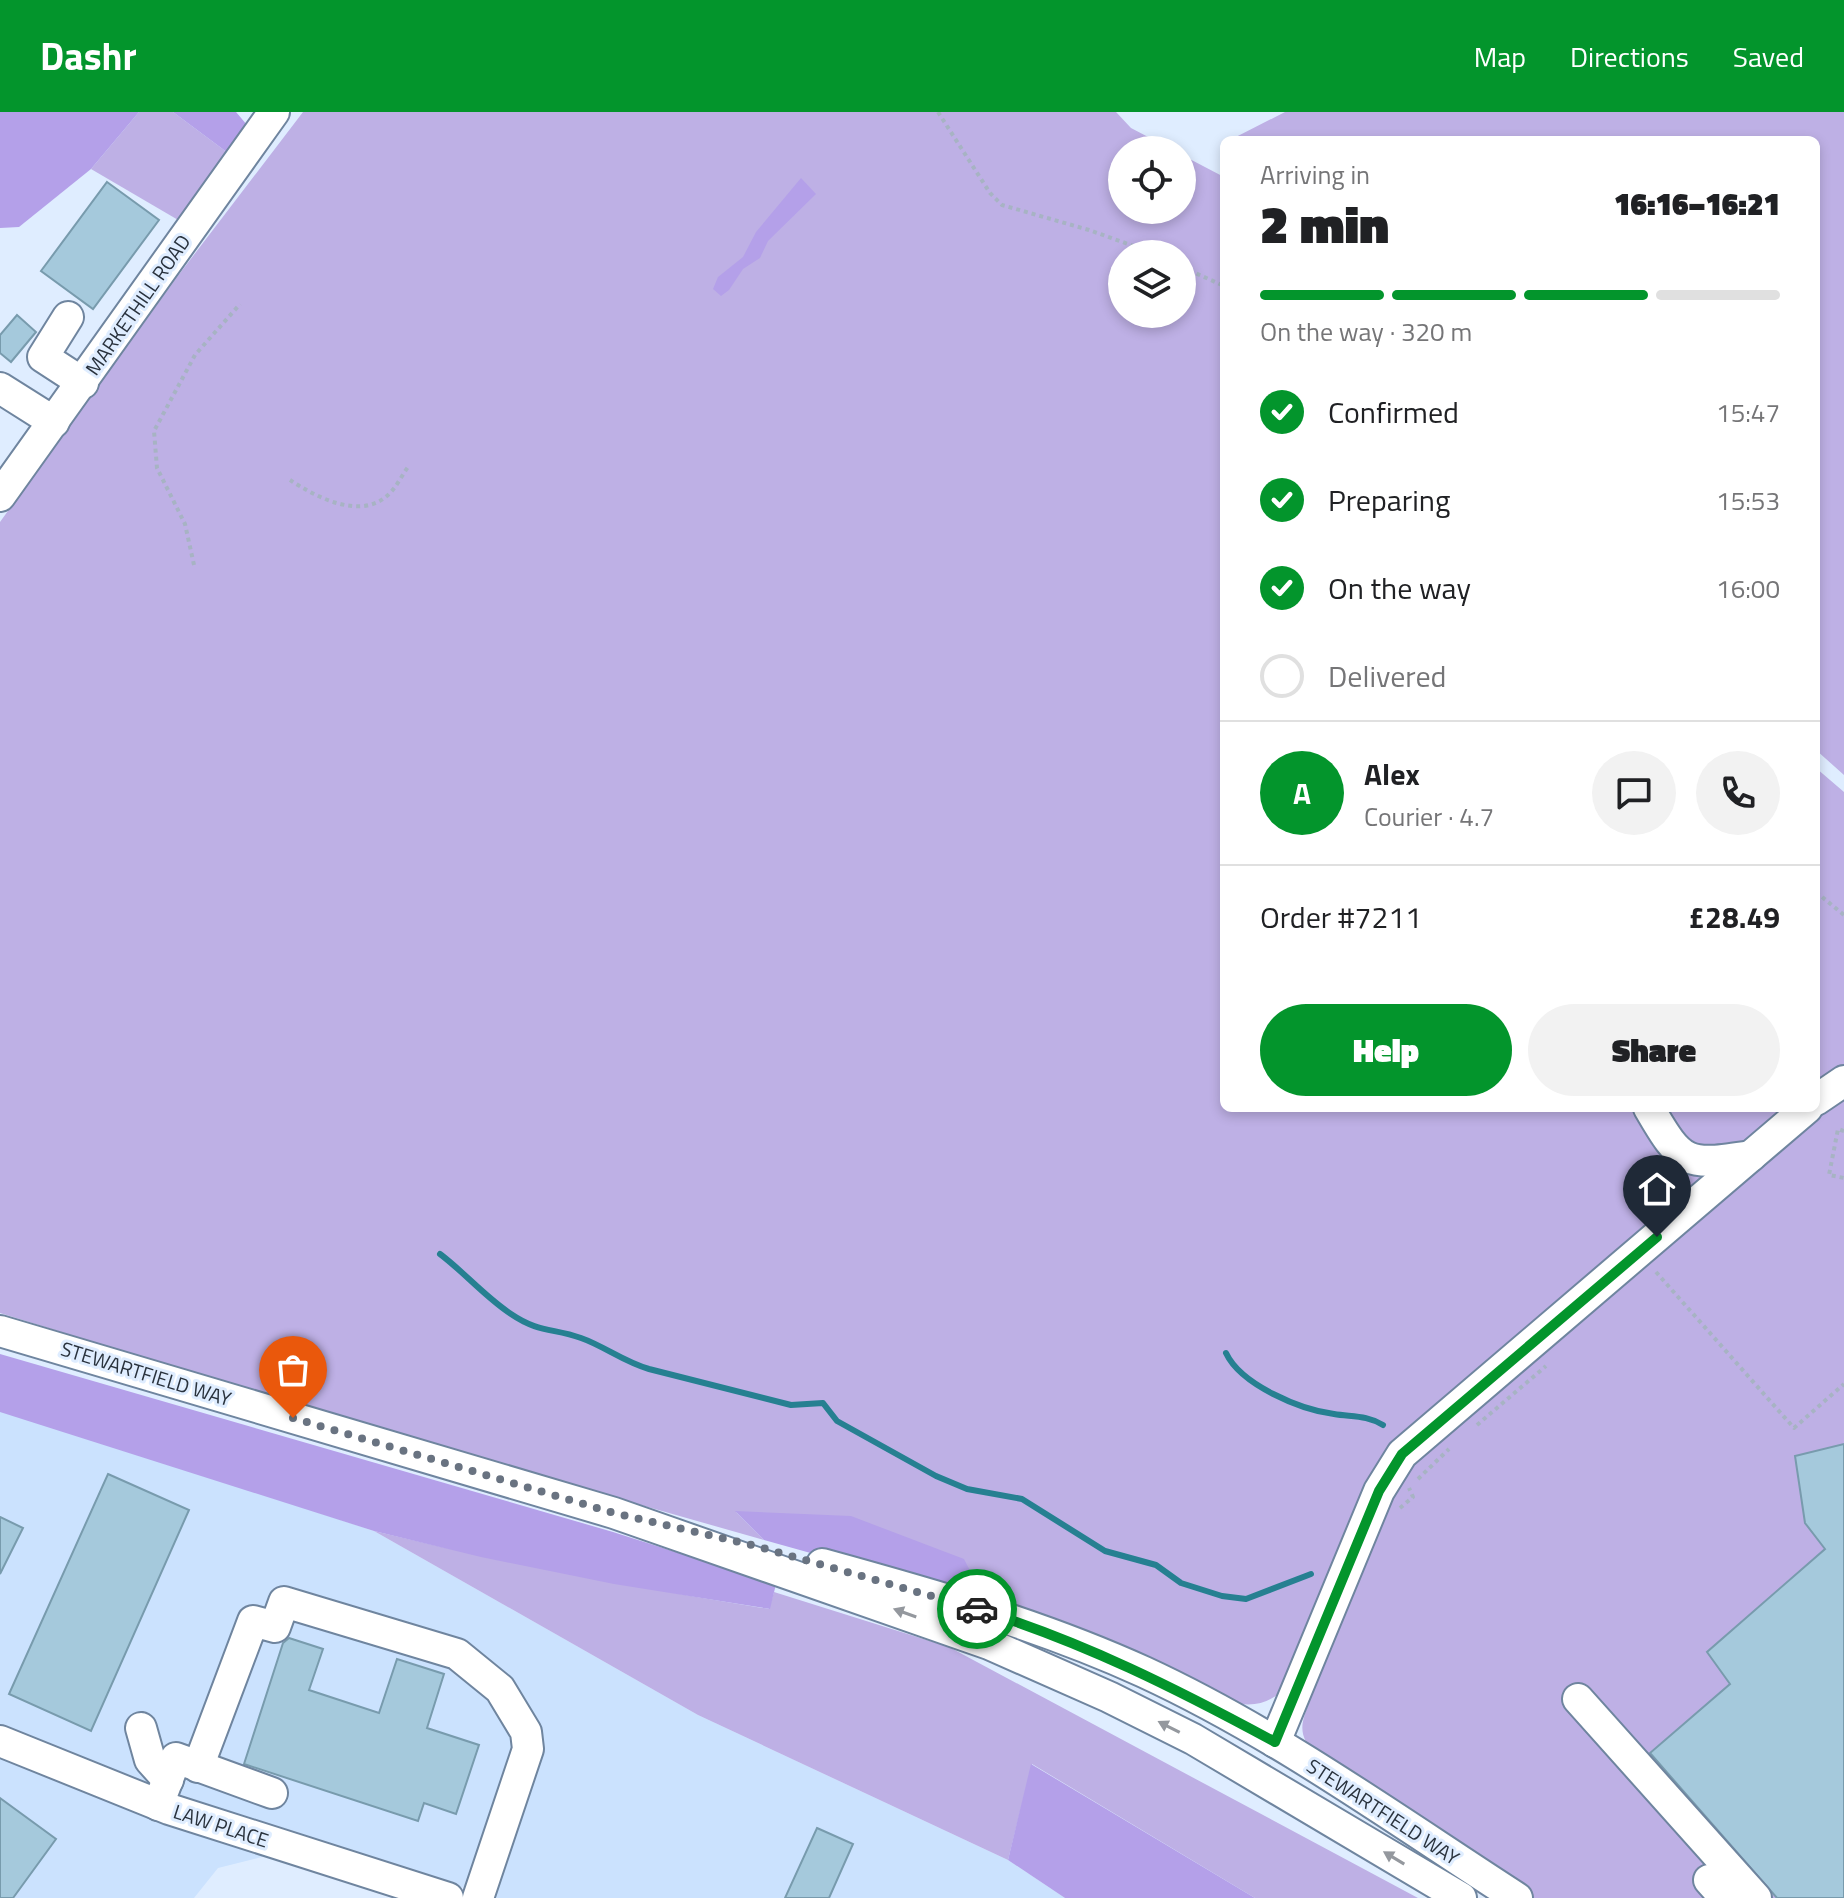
<!DOCTYPE html>
<meta charset="utf-8">
<style>
body{margin:0;font-family:"Titillium Web",sans-serif;background:#f2f2f2;color:#202124;height:100vh;display:flex;flex-direction:column;font-size:30px;white-space:nowrap}
*{box-sizing:border-box;margin:0}
p{font-size:26px;color:#757577}
.icon{flex:none;width:44px;height:44px;fill:none;stroke:currentColor;stroke-width:2;stroke-linecap:round;stroke-linejoin:round}
.map{position:relative;flex:1;overflow:hidden}
.panel{position:absolute;left:1220px;top:24px;width:600px;height:976px;display:flex;flex-direction:column;background:#fff;border-radius:12px;box-shadow:0 4px 12px #0003}
.panel>*{flex:none}
.buttons{position:absolute;left:1108px;top:24px;display:grid;gap:16px}
.buttons a{display:grid;place-items:center;width:88px;height:88px;border-radius:50%;background:#fff;box-shadow:0 4px 12px #0003;font-size:40px}
.pin{position:absolute;display:grid;place-items:center;width:68px;height:68px;color:#fff;margin:-82px -34px;border-radius:50% 50% 50% 0;rotate:-45deg;box-shadow:0 0 8px #0007}
.pin .icon{rotate:45deg}
.courier{position:absolute;display:grid;place-items:center;width:80px;height:80px;margin:-40px;border:6px solid #03952c;border-radius:50%;background:#fff;color:#222;box-shadow:0 2px 10px #0007}
.summary em{font-style:normal;font-weight:800}
.summary div{display:flex;flex-direction:column-reverse}
.summary{display:flex;align-items:center;justify-content:space-between;height:136px;padding:0 40px}
h1{font-size:52px;font-weight:800;line-height:60px}
.bar{display:grid;grid-template-columns:repeat(4,1fr);gap:12px 8px;align-content:center;height:96px;padding:0 40px}
.bar i{height:10px;border-radius:6px;background:#e0e0e0}
.bar .on{background:#03952c}
.bar p{grid-column:span 4}
.line{display:flex;align-items:center;gap:20px;padding:0 40px;border-top:2px solid #e0e0e0}
.line div{flex:1}
.round{display:grid;place-items:center;flex:none;width:84px;height:84px;border-radius:42px;background:#f2f2f2}
ol{padding:0 40px;list-style:none}
li{display:flex;align-items:center;gap:24px;height:88px}
li p{margin-inline-start:auto}
li .icon{padding:8px;border-radius:50%;background:#03952c;color:#fff;stroke-width:4}
li:last-child{color:#757577}
li i{width:44px;height:44px;border:4px solid #e0e0e0;border-radius:50%}
.primary-button{display:flex;gap:16px;margin-top:auto;padding:16px 40px}
.primary-button a{flex:1;height:92px;border-radius:48px;background:#03952c;color:#fff;font-size:32px;font-weight:800;line-height:92px;text-align:center}
.primary-button a+a{background:#f2f2f2;color:#202124}
header{display:flex;align-items:center;gap:48px;box-sizing:border-box;height:112px;padding:0 40px;background:#03952c;color:#fff}
header strong{font-size:38px}
nav{display:flex;gap:44px;margin-inline-start:auto;font-size:28px}
.map>svg:first-child{display:block}
.built{fill:#cbe2fe}
.green{fill:#beb0e5;fill-rule:evenodd}
.forest{fill:#b4a0e9}
.lines{fill:none;stroke-linecap:round;stroke-linejoin:round}
.stream{stroke:#268091;stroke-width:6}
.building{fill:#a5c9dc;stroke:#789bad;stroke-width:2}
.minor-casing{stroke:#6f859f;stroke-width:34}
.path{stroke:#a7b3c3;stroke-width:4;stroke-dasharray:4 4;stroke-linecap:butt}
.minor{stroke:#fff;stroke-width:30}
.oneway{fill:#94989e}
.done{stroke:#697381;stroke-width:8;stroke-dasharray:0 14.4}
.route{stroke:#03952c;stroke-width:10}
.labels{text-anchor:middle;stroke-width:6;stroke-linejoin:round;paint-order:stroke}
.street-label{font-size:20px;fill:#29323d;stroke:#dfedff}
</style>
<header>
<strong>Dashr</strong>
<nav><a>Map</a><a>Directions</a><a>Saved</a></nav>
</header>
<div class="map">
<svg width="1844" height="1786" viewBox="0 0 1844 1786">
<rect width="100%" height="100%" fill="#dfedff"/>
<path class="built" d="M0,1296L374,1419L698,1603L1008,1748L1065,1786H497L317,1731L218,1756L194,1786H0Z"/>
<g class="green">
<path d="M139,0H173L232,44L185,112L91,57Z"/>
<path d="M303,0H1116L1131,16L1173,38H1122V98H1182V43L1224,65V996H1816V656L1844,680V1786H1534L1317,1645C1297,1622 1300,1613 1311,1586L1289,1574C1269,1591 1256,1596 1229,1590L736,1400L764,1428L370,1316L0,1201V410L177,165ZM1122,142H1182V202H1122Z"/>
<path d="M1285,0H1844V663L1816,638V28H1230Z"/>
<path d="M374,1419C505,1451 636,1475 769,1497L774,1480L949,1535L1418,1786H1255L1032,1652L1008,1748L698,1603Z"/>
</g>
<g class="forest">
<path d="M0,0H139L91,57L19,115L0,116Z"/>
<path d="M173,0H236L247,13L232,44Z"/>
<path d="M801,66L816,82L768,129L760,146L743,157L729,178L721,184L713,177L718,165L743,145L756,120Z"/>
<path d="M0,1242L613,1420L776,1472L770,1497L614,1472L481,1445L374,1419L0,1300Z"/>
<path d="M735,1399L851,1404L964,1447L986,1490L764,1428Z"/>
<path d="M1031,1652L1255,1786H1065L1008,1748Z"/>
</g>
<g class="lines">
<g class="stream">
<path d="M440,1142C464,1160 485,1185 511,1202C539,1221 553,1216 581,1226C604,1234 624,1250 649,1257L791,1293L823,1291L837,1309L936,1364L967,1377L1022,1387L1105,1439L1156,1453L1181,1471L1222,1484L1246,1487L1311,1462"/>
<path d="M1226,1241C1241,1273 1301,1298 1334,1302C1352,1305 1367,1303 1383,1313"/>
</g>
</g>
<g class="building">
<path d="M107,70L159,108L93,197L41,159Z"/>
<path d="M17,203L36,220L11,250L0,241V223Z"/>
<path d="M1844,1332V1786H1777L1650,1641L1730,1572L1707,1540L1825,1437L1805,1411L1795,1344Z"/>
<path d="M108,1362L189,1398L91,1619L9,1582Z"/>
<path d="M0,1405L23,1416L0,1462Z"/>
<path d="M289,1526L323,1537L309,1578L379,1601L397,1547L444,1562L427,1616L479,1633L456,1702L424,1691L418,1709L244,1652L283,1531Z"/>
<path d="M0,1686L56,1727L13,1786H0Z"/>
<path d="M817,1716L853,1732L829,1786H785Z"/>
</g>
<g class="lines">
<g class="minor-casing">
<g id="minor">
<path d="M68,205L43,245L83,271"/>
<path d="M0,276L54,310"/>
<path d="M0,384L274,0"/>
<path d="M1816,988L1844,969"/>
<path d="M1649,996C1682,1053 1686,1054 1751,1044"/>
<path d="M0,1219L614,1401L989,1532L1109,1585L1193,1627L1461,1786"/>
<path d="M822,1452C931,1482 1041,1513 1144,1560C1276,1621 1396,1708 1517,1786"/>
<path d="M1578,1587L1756,1786"/>
<path d="M141,1616L150,1648L168,1668"/>
<path d="M0,1629L169,1697L448,1786"/>
<path d="M1275,1630L1379,1379L1402,1342L1807,996"/>
<path d="M198,1655L253,1509L275,1515L284,1490L457,1542L500,1577L526,1620L528,1637L478,1786"/>
<path d="M158,1693L176,1646L272,1681"/>
<path d="M1709,1768L1725,1786"/>
</g>
</g>
<g class="path">
<path d="M938,0L990,81L1002,93L1089,118L1156,142"/>
<path d="M1182,155L1224,174"/>
<path d="M290,368C316,385 362,410 390,381C397,374 402,363 408,355"/>
<path d="M194,453L185,412L157,356L154,319L195,243L240,192"/>
<path d="M1816,780L1844,803"/>
<path d="M1844,1019L1838,1017L1829,1063L1844,1066"/>
<path d="M1656,1160L1794,1316L1844,1272"/>
<path d="M1477,1313L1546,1254"/>
<path d="M1418,1367L1449,1337"/>
<path d="M1400,1396L1413,1385L1409,1376"/>
</g>
<use href="#minor" class="minor"/>
</g>
<defs><path id="oneway-solid" d="M-6-.8H1V-3.2L6.5 0L1 3.2V.8H-6Z" transform="scale(2)"/></defs>
<g class="oneway">
<use href="#oneway-solid" transform="translate(905 1501) rotate(-160)"/>
<use href="#oneway-solid" transform="translate(1169 1615) rotate(-153)"/>
<use href="#oneway-solid" transform="translate(1394 1746) rotate(-149)"/>
</g>
<g class="lines">
<path class="done" d="M293,1306L614,1401L756,1434L977,1497"/>
<path class="route" d="M977,1497C1084,1530 1177,1577 1275,1630L1379,1379L1402,1342L1657,1125"/>
</g>
<g class="labels">
<g class="street-label">
<text transform="translate(138 193) rotate(-55)" y="7">MARKETHILL ROAD</text>
<text transform="translate(146 1262) rotate(17)" y="7">STEWARTFIELD WAY</text>
<text transform="translate(1383 1700) rotate(33)" y="7">STEWARTFIELD WAY</text>
<text transform="translate(221 1714) rotate(18)" y="7">LAW PLACE</text>
</g>
</g>
</svg>
<div class="buttons">
<a><svg class="icon" aria-label="locate" viewBox="0 0 24 24"><circle cx="12" cy="12" r="6"/><path d="M12 2v4M12 18v4M2 12h4M18 12h4"/></svg></a>
<a><svg class="icon" aria-label="layers" viewBox="0 0 24 24"><path d="M12 4l9 5-9 5-9-5zM3 14l9 5 9-5"/></svg></a>
</div>
<div class="pin" style="left:293px;top:1306px;background:#ea580c"><svg class="icon" aria-label="bag" viewBox="0 0 24 24"><path d="M5 8h14l-1 12H6zM9 8a3 3 0 0 1 6 0"/></svg></div>
<div class="pin" style="left:1657px;top:1125px;background:#1f2937"><svg class="icon" aria-label="home" viewBox="0 0 24 24"><path d="M3 11l9-7 9 7M6 9v11h12V9"/></svg></div>
<div class="courier" style="left:977px;top:1497px"><svg class="icon" aria-label="car" viewBox="0 0 24 24"><path d="M5 17H2v-5l4-1 3-4h7l3 4 3 1v5h-3M9 17h6M6 11h13"/><circle cx="7" cy="17" r="2"/><circle cx="17" cy="17" r="2"/></svg></div>
<section class="panel">
<div class="summary"><div><h1>2 min</h1><p>Arriving in</p></div><em>16:16–16:21</em></div>
<div class="bar"><i class="on"></i><i class="on"></i><i class="on"></i><i></i><p>On the way · 320 m</p></div>
<ol>
<li><svg class="icon" aria-label="check" viewBox="0 0 24 24"><path d="M5 12l5 5 9-10"/></svg>Confirmed<p>15:47</p></li>
<li><svg class="icon" aria-label="check" viewBox="0 0 24 24"><path d="M5 12l5 5 9-10"/></svg>Preparing<p>15:53</p></li>
<li><svg class="icon" aria-label="check" viewBox="0 0 24 24"><path d="M5 12l5 5 9-10"/></svg>On the way<p>16:00</p></li>
<li><i></i>Delivered</li>
</ol>
<div class="line" style="height:144px"><b class="round" style="background:#03952c;color:#fff">A</b><div><b>Alex</b><p>Courier · 4.7</p></div><a class="round"><svg class="icon" aria-label="chat" viewBox="0 0 24 24"><path d="M4 5h16v11H9l-5 4z"/></svg></a><a class="round"><svg class="icon" aria-label="phone" viewBox="0 0 24 24"><path d="M5 4h4l2 5-3 2q2 4 5 5l2-3 5 2v4C11 20 4 13 5 4z"/></svg></a></div>
<div class="line" style="height:104px"><div>Order #7211</div><b>£28.49</b></div>
<div class="primary-button"><a>Help</a><a>Share</a></div>
</section>
</div>
